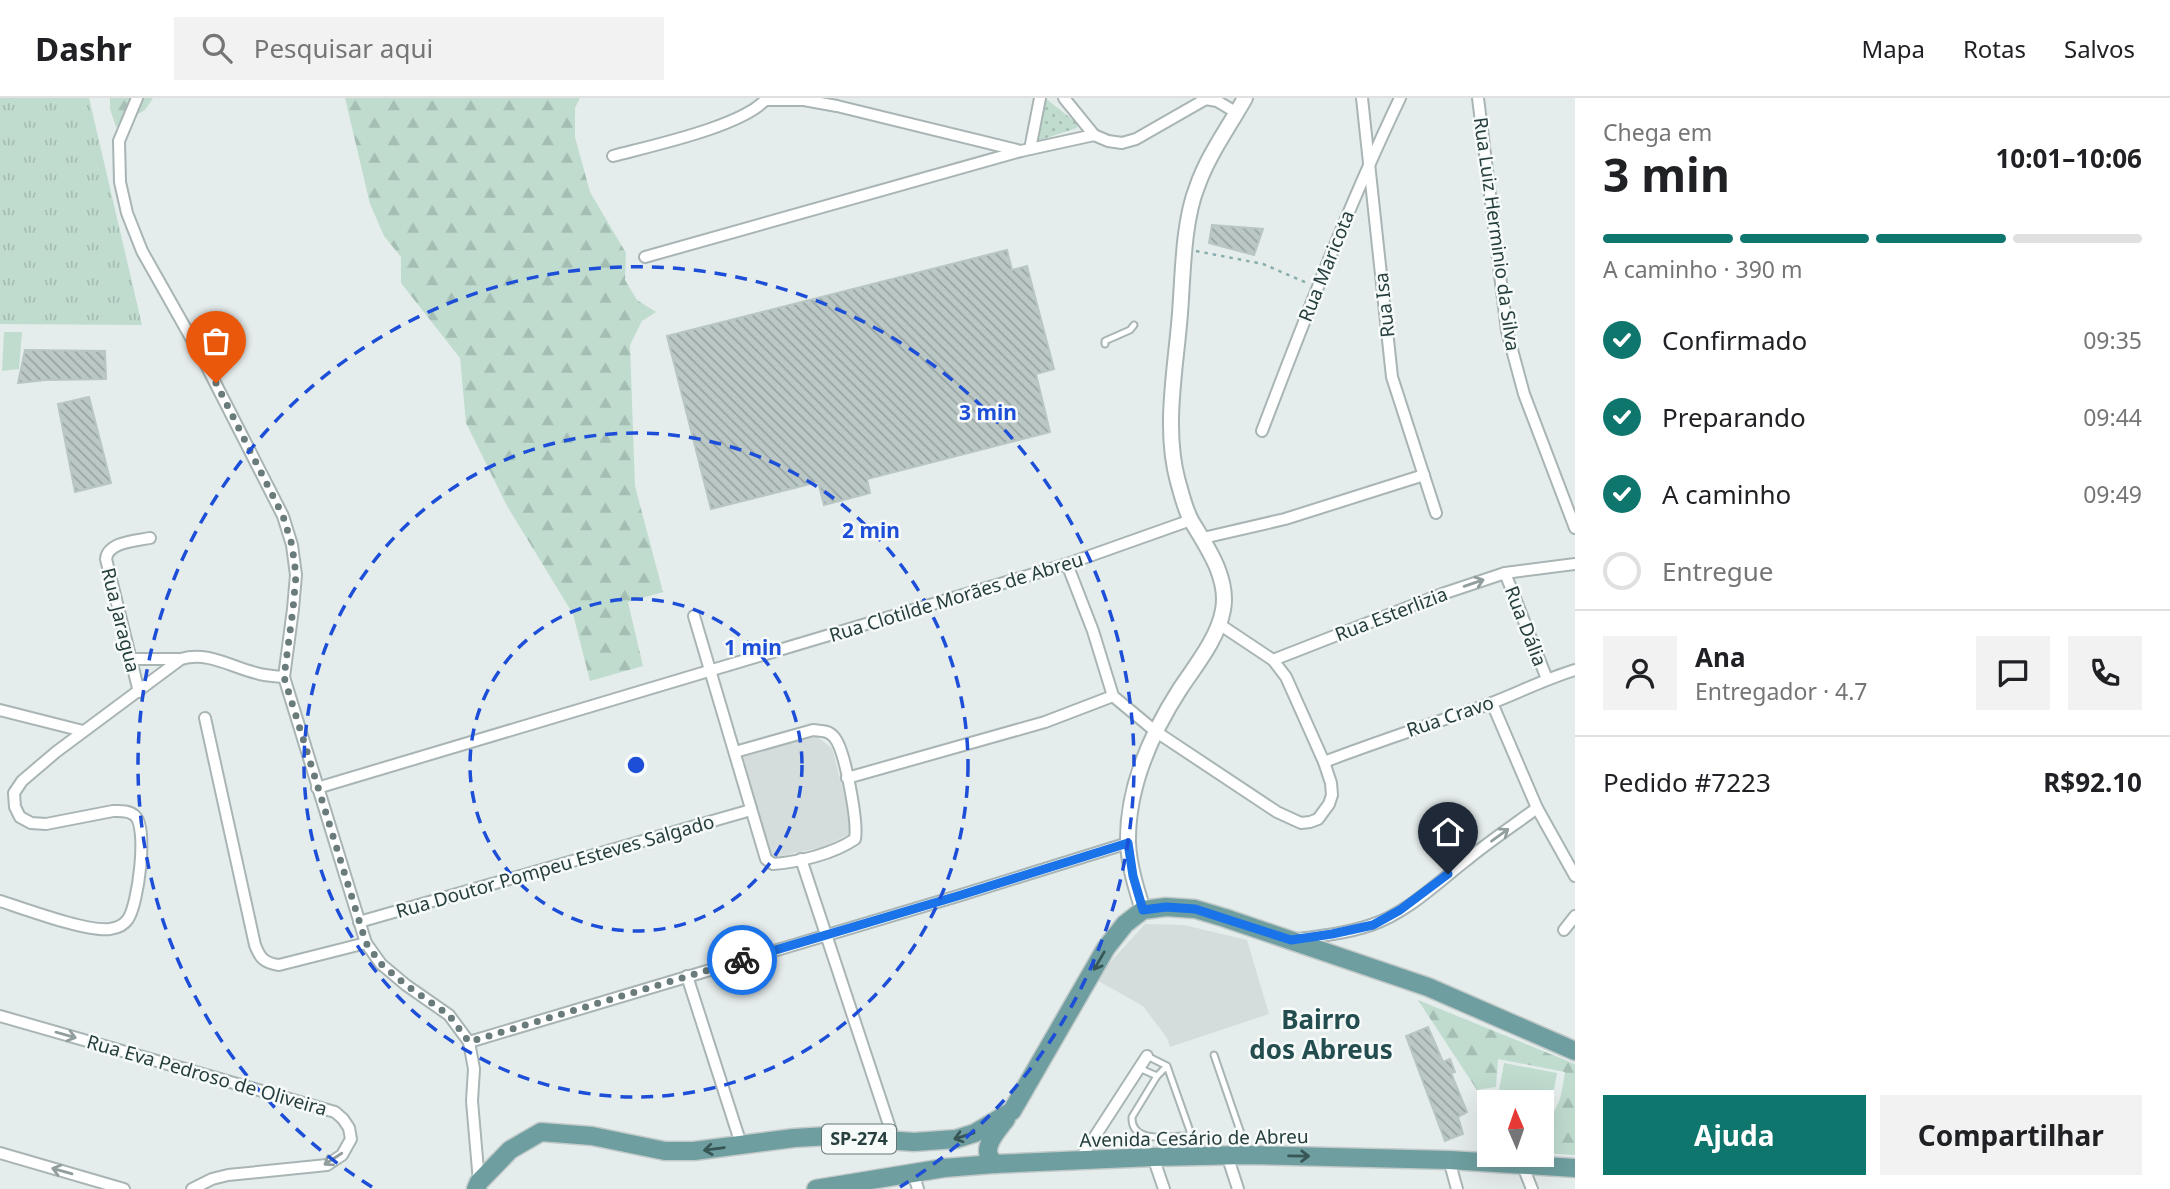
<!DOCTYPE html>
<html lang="pt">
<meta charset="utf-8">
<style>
body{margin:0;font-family:"Noto Sans",sans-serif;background:#f2f2f2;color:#202124;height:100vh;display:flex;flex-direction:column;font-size:26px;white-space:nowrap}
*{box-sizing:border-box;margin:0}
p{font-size:23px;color:#757577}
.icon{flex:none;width:38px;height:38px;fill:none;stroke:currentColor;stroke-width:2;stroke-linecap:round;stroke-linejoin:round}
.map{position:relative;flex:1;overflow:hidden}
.details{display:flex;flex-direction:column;background:#fff;width:595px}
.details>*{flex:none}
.needle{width:46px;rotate:358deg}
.controls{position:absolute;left:1477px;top:992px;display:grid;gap:14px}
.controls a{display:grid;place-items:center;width:77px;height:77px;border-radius:0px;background:#fff;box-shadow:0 7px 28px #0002;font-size:35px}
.pin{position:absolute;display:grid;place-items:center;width:60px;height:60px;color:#fff;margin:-72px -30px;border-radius:50% 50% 50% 0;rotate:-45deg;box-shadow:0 0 7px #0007}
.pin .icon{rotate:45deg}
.courier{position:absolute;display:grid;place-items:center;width:70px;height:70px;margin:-35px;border:5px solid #1a73e8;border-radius:50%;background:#fff;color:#222;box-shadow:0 2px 9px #0007}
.headline em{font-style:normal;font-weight:700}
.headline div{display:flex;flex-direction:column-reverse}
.headline{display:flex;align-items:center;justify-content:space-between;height:119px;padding:0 28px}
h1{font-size:46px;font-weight:700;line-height:52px}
.bar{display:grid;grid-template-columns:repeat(4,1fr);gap:10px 7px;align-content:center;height:84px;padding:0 28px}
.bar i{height:9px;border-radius:5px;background:#e0e0e0}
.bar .selected{background:#0f766e}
.bar p{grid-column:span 4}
.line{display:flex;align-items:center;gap:18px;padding:0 28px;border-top:2px solid #e0e0e0}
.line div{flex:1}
.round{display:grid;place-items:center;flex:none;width:74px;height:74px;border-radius:0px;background:#f2f2f2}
ol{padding:0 28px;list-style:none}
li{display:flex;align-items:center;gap:21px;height:77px}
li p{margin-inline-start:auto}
li .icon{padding:7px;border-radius:50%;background:#0f766e;color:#fff;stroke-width:4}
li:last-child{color:#757577}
li i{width:38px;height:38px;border:4px solid #e0e0e0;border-radius:50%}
.button{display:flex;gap:14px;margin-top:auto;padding:14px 28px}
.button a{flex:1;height:80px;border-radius:0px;background:#0f766e;color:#fff;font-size:28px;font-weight:700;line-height:80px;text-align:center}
.button a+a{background:#f2f2f2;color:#202124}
header{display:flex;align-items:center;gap:42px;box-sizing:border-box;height:98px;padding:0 35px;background:#fff;border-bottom:2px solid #e0e0e0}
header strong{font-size:33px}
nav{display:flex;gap:38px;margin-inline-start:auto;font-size:24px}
.search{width:490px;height:63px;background:#f2f2f2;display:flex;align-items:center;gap:18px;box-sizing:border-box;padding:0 24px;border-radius:0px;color:#757577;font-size:26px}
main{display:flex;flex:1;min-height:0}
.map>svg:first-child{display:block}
.built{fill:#d4dddb}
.grass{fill:url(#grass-tufts)}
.forest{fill:url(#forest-firs)}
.park{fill:url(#park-dots)}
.pitch{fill:#c0dccf}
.building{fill:url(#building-back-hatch);stroke:#b8c6c4;stroke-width:2}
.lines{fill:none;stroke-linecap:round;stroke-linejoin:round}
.service-casing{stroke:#a8b5b4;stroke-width:9}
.minor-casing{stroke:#a8b5b4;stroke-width:14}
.tertiary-casing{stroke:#a8b5b4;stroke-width:18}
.primary-casing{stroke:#c2c9c9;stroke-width:21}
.path{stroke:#88aead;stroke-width:2.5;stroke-dasharray:3.5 5;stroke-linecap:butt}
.service{stroke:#fff;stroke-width:5}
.minor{stroke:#fff;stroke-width:10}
.tertiary{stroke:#fff;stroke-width:14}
.primary{stroke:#6e9e9f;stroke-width:18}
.oneway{stroke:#929e9e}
.oneway2{stroke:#385656}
.done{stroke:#697b7b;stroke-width:7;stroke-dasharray:0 12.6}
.route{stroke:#1a73e8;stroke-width:9}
.ring{fill:none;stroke:#1d4ed8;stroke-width:3.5;stroke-dasharray:12 9}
.labels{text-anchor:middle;stroke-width:5;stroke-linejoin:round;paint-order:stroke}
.shield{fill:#f6faf9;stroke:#647676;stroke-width:2}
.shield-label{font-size:18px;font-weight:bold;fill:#263e3e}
.street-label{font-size:19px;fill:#263e3e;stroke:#f6faf9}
.district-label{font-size:26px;font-weight:bold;fill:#234d4f;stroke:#f6faf9}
.centre{fill:#1d4ed8;stroke:#f6faf9;stroke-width:3.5}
.ring-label{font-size:21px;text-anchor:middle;font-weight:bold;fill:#1d4ed8;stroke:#f6faf9;stroke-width:5;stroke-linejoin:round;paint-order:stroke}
</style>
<header>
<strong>Dashr</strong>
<div class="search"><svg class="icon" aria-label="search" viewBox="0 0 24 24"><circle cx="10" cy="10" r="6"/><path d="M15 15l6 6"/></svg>Pesquisar aqui</div>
<nav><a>Mapa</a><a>Rotas</a><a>Salvos</a></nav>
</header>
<main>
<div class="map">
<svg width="1575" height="1091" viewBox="0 0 1575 1091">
<defs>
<pattern id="grass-tufts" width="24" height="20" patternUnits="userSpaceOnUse" patternTransform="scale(1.75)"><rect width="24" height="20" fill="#c0dccf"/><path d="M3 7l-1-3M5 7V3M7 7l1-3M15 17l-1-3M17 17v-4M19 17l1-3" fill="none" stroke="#a5beb3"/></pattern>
<pattern id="forest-firs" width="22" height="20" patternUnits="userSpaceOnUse" patternTransform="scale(1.75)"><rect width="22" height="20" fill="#c0dccf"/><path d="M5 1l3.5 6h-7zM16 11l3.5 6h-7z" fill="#a5beb3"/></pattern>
<pattern id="park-dots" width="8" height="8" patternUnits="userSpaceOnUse" patternTransform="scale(1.75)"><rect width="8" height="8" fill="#c0dccf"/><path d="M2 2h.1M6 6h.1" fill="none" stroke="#a5beb3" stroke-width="1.8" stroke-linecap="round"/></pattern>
<pattern id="building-back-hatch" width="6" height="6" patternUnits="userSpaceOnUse" patternTransform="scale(1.75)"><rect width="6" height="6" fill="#bbc8c6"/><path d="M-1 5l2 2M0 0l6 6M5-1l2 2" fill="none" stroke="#98a4a2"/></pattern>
</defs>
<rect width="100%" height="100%" fill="#e5edec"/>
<g class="built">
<path d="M816,638L832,650L850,719L849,736L824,749L771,760L743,659Z"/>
<path d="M1145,826L1184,827L1247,842L1269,916L1170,949L1167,940L1143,908L1095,881Z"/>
</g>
<path class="grass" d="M0,0H89L142,227L0,226Z"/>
<g class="forest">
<path d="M110,0H153L145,12L116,29L110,11Z"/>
<path d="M345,0H580L575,10V39L590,94L626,155L625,182L637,202L656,214L642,223L630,247L635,388L663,494L628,504L643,568L590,583L573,516L507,408L466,325L460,260L401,185V159L384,138L370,106Z"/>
<path d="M1418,902L1575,966V1057L1542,1055V1020C1561,1017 1562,990 1565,974L1498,961L1496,989L1477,992Z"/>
</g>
<path class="park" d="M1040,0H1045L1078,26L1077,30L1034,44Z"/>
<g class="pitch">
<path d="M4,234H22L19,271L2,273Z"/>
<path d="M1504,965L1557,975L1551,1008L1498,998Z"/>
</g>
<g class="building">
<path d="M1212,127L1263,131L1254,157L1209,145Z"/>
<path d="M1007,152L1012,172L1027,168L1054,271L1036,276L1050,334L867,381L870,395L824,407L818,384L711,411L667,238Z"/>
<path d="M25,252L105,253L106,281L45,282L18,285Z"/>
<path d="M89,299L111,385L75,394L58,306Z"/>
<path d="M1428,929L1443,964L1450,961L1455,974L1451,975L1467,1014L1458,1019L1463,1036L1445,1043L1406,938Z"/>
</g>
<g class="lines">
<g class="service-casing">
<g id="service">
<path d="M1105,246V243L1130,232L1134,227"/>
<path d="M1214,957L1247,1053"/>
<path d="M1147,958L1167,968L1191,1036L1186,1038C1167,1038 1131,1046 1132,1019L1157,978L1167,968"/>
<path d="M1139,970L1157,978"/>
</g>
</g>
<g class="minor-casing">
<g id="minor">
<path d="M137,0L119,43L120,84L127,115L142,153L204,263L283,418L292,447L296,477L293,511L284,579L366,845L381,866L406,887L449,917L469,944L474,971L472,1003L479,1084"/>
<path d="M1064,0L1094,37"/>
<path d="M1362,0L1392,279L1436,415"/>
<path d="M1478,0L1507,233L1524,296L1575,430"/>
<path d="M767,2H804L837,8L1021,53"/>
<path d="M1030,51L1040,0"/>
<path d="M613,58C650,48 745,28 767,0"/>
<path d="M645,159L1021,53L1094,37L1108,43L1122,45L1136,41L1206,1L1217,3L1237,15"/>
<path d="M1262,333C1305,220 1348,109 1400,0"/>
<path d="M1203,440L1285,421L1424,377"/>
<path d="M1067,466L1093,533L1113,598L1155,633L1277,714L1301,725L1310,724L1318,721L1329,706L1332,697L1331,685L1324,664L1286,579L1273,562L1219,526"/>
<path d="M1505,475L1547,581"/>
<path d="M694,518L766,761L773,766C799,764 833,756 855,741C858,724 845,651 834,639C828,632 821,633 813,632L735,654"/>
<path d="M131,561H181"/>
<path d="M1273,562L1442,496L1505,475L1575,466"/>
<path d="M139,594L106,461C108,444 135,443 150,440"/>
<path d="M1492,605L1537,710L1575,778"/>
<path d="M0,612L83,633"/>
<path d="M205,620L255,847C260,860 264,865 279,867L366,845"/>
<path d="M1324,664C1379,643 1434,625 1489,606C1518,595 1545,581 1575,572"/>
<path d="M847,680L1045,624L1113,598"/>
<path d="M317,690L1067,466L1191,422"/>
<path d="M801,761L894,1042"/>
<path d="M0,803C25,811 87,834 110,831C117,830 124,827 128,821C138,807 149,727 134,717C128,712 120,713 113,713L46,726L31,725L20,719L15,709L14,695L22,683L56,654L181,561C208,553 231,569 256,575C265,578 274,578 284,579"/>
<path d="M359,824L751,712"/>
<path d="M1564,832L1575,818"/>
<path d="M1297,841C1322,838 1347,835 1371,827C1407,815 1438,784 1468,761C1490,743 1514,727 1537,710"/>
<path d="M687,878L741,1046"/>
<path d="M0,918L335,1014L343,1021L349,1030L351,1041L342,1057L327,1067L228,1077L212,1081L192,1091"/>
<path d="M469,944L961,797L1128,745"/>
<path d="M0,1055L124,1091"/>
<path d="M1227,1057L1238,1091"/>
<path d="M1153,1059L1164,1091"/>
<path d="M1449,1062L1457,1091"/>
<path d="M1079,1063L1147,958"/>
<path d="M1522,1066L1532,1091"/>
<path d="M913,1075L918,1091"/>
</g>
</g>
<g class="tertiary-casing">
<path id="tertiary" d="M1143,812C1136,790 1129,767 1128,745C1127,690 1151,636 1180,591C1196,567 1218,540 1223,512C1229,480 1207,449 1192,424C1185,412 1182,397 1178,384C1163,329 1176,270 1180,215C1183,177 1183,124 1197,89C1208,57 1229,29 1245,0"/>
</g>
<g class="primary-casing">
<g id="primary">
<path d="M996,1066C977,1053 997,1033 1006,1021"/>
<path d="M476,1091L479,1084L510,1052L541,1034L592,1038L665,1053H694L794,1040L828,1038L914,1044L956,1041L975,1035L1012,1013L1106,850L1125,826L1143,812L1166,809L1195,811L1225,820L1428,889L1575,953"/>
<path d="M816,1091L944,1070L994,1066L1153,1059L1248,1057L1449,1062L1575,1070"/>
</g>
</g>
<path class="path" d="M1196,153L1263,166L1307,185"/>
<use href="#service" class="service"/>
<use href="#minor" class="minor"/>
<use href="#tertiary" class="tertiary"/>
<use href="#primary" class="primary"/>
</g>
<defs><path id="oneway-shaft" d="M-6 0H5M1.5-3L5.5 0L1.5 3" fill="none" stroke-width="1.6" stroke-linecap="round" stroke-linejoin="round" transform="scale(1.75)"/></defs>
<g class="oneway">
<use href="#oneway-shaft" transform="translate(1474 485) rotate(-19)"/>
<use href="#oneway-shaft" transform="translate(1500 737) rotate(-36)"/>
<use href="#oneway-shaft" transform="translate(66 937) rotate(16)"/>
<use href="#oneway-shaft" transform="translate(333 1061) rotate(147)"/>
<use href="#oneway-shaft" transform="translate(62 1073) rotate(-164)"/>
</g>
<g class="oneway2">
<use href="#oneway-shaft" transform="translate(1099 863) rotate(120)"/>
<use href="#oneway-shaft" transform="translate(964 1038) rotate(163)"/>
<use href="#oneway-shaft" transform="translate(714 1051) rotate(172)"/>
<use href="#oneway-shaft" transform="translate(1299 1058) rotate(1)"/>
</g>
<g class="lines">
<path class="done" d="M216,285L283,418L292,447L296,477L293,511L284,579L366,845L381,866L406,887L449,917L469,944L742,862"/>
<path class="route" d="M742,862L961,797L1128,745L1133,778L1143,812L1166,809L1195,811L1291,842L1332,836L1373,827L1400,812L1448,776"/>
</g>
<g class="ring">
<circle cx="636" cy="667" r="166"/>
<circle cx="636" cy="667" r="332"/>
<path d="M372 1089A498 498 0 1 1 900 1089"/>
</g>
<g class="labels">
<rect class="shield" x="822" y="1026.5" width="74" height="29" rx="5"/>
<g class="shield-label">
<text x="859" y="1047">SP-274</text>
</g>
<g class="street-label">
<text transform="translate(1497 136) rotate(82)" y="7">Rua Luiz Herminio da Silva</text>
<text transform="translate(1326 168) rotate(-68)" y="7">Rua Maricota</text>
<text transform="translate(1384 207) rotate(-96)" y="7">Rua Isa</text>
<text transform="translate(956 499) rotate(-17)" y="7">Rua Clotilde Morães de Abreu</text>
<text transform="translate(1391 516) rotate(-21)" y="7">Rua Esterlizia</text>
<text transform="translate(121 522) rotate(76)" y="7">Rua Jaragua</text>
<text transform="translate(1526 528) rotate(69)" y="7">Rua Dália</text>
<text transform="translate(1450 618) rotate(-19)" y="7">Rua Cravo</text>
<text transform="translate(555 768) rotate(-16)" y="7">Rua Doutor Pompeu Esteves Salgado</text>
<text transform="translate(207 977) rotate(16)" y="7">Rua Eva Pedroso de Oliveira</text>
<text transform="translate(1194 1040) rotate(-1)" y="7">Avenida Cesário de Abreu</text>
</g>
<g class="district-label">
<text x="1321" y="931">Bairro<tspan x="1321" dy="30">dos Abreus</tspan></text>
</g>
</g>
<circle cx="636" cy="667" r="10" class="centre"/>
<g class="ring-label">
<text x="988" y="322">3 min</text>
<text x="871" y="440">2 min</text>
<text x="753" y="557">1 min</text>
</g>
</svg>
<div class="controls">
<a><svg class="needle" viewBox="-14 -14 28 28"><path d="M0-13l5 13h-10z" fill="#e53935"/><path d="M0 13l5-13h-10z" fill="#757577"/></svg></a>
</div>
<div class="pin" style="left:216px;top:285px;background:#ea580c"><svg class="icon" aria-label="bag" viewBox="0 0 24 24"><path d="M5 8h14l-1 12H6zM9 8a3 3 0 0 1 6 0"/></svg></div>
<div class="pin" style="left:1448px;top:776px;background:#1f2937"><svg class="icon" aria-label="home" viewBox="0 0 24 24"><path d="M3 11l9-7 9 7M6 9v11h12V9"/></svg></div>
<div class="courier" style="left:742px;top:862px"><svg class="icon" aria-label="bike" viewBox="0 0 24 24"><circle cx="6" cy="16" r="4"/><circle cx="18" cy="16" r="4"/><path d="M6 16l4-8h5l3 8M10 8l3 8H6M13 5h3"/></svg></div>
</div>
<section class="details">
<div class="headline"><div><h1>3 min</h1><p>Chega em</p></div><em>10:01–10:06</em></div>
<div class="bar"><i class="selected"></i><i class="selected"></i><i class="selected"></i><i></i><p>A caminho · 390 m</p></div>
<ol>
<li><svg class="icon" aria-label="check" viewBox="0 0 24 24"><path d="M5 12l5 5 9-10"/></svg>Confirmado<p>09:35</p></li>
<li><svg class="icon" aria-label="check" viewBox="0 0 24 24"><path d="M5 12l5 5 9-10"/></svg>Preparando<p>09:44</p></li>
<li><svg class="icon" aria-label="check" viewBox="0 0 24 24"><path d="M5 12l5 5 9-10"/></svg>A caminho<p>09:49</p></li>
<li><i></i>Entregue</li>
</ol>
<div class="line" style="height:126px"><a class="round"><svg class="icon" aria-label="person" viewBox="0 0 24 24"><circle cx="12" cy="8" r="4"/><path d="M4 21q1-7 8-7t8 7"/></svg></a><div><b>Ana</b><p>Entregador · 4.7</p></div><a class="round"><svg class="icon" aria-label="chat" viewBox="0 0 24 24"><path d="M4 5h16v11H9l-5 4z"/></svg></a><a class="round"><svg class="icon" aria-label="phone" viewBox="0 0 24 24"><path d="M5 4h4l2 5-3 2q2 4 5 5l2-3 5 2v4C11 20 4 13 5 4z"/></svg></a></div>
<div class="line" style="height:91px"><div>Pedido #7223</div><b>R$92.10</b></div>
<div class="button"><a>Ajuda</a><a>Compartilhar</a></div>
</section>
</main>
